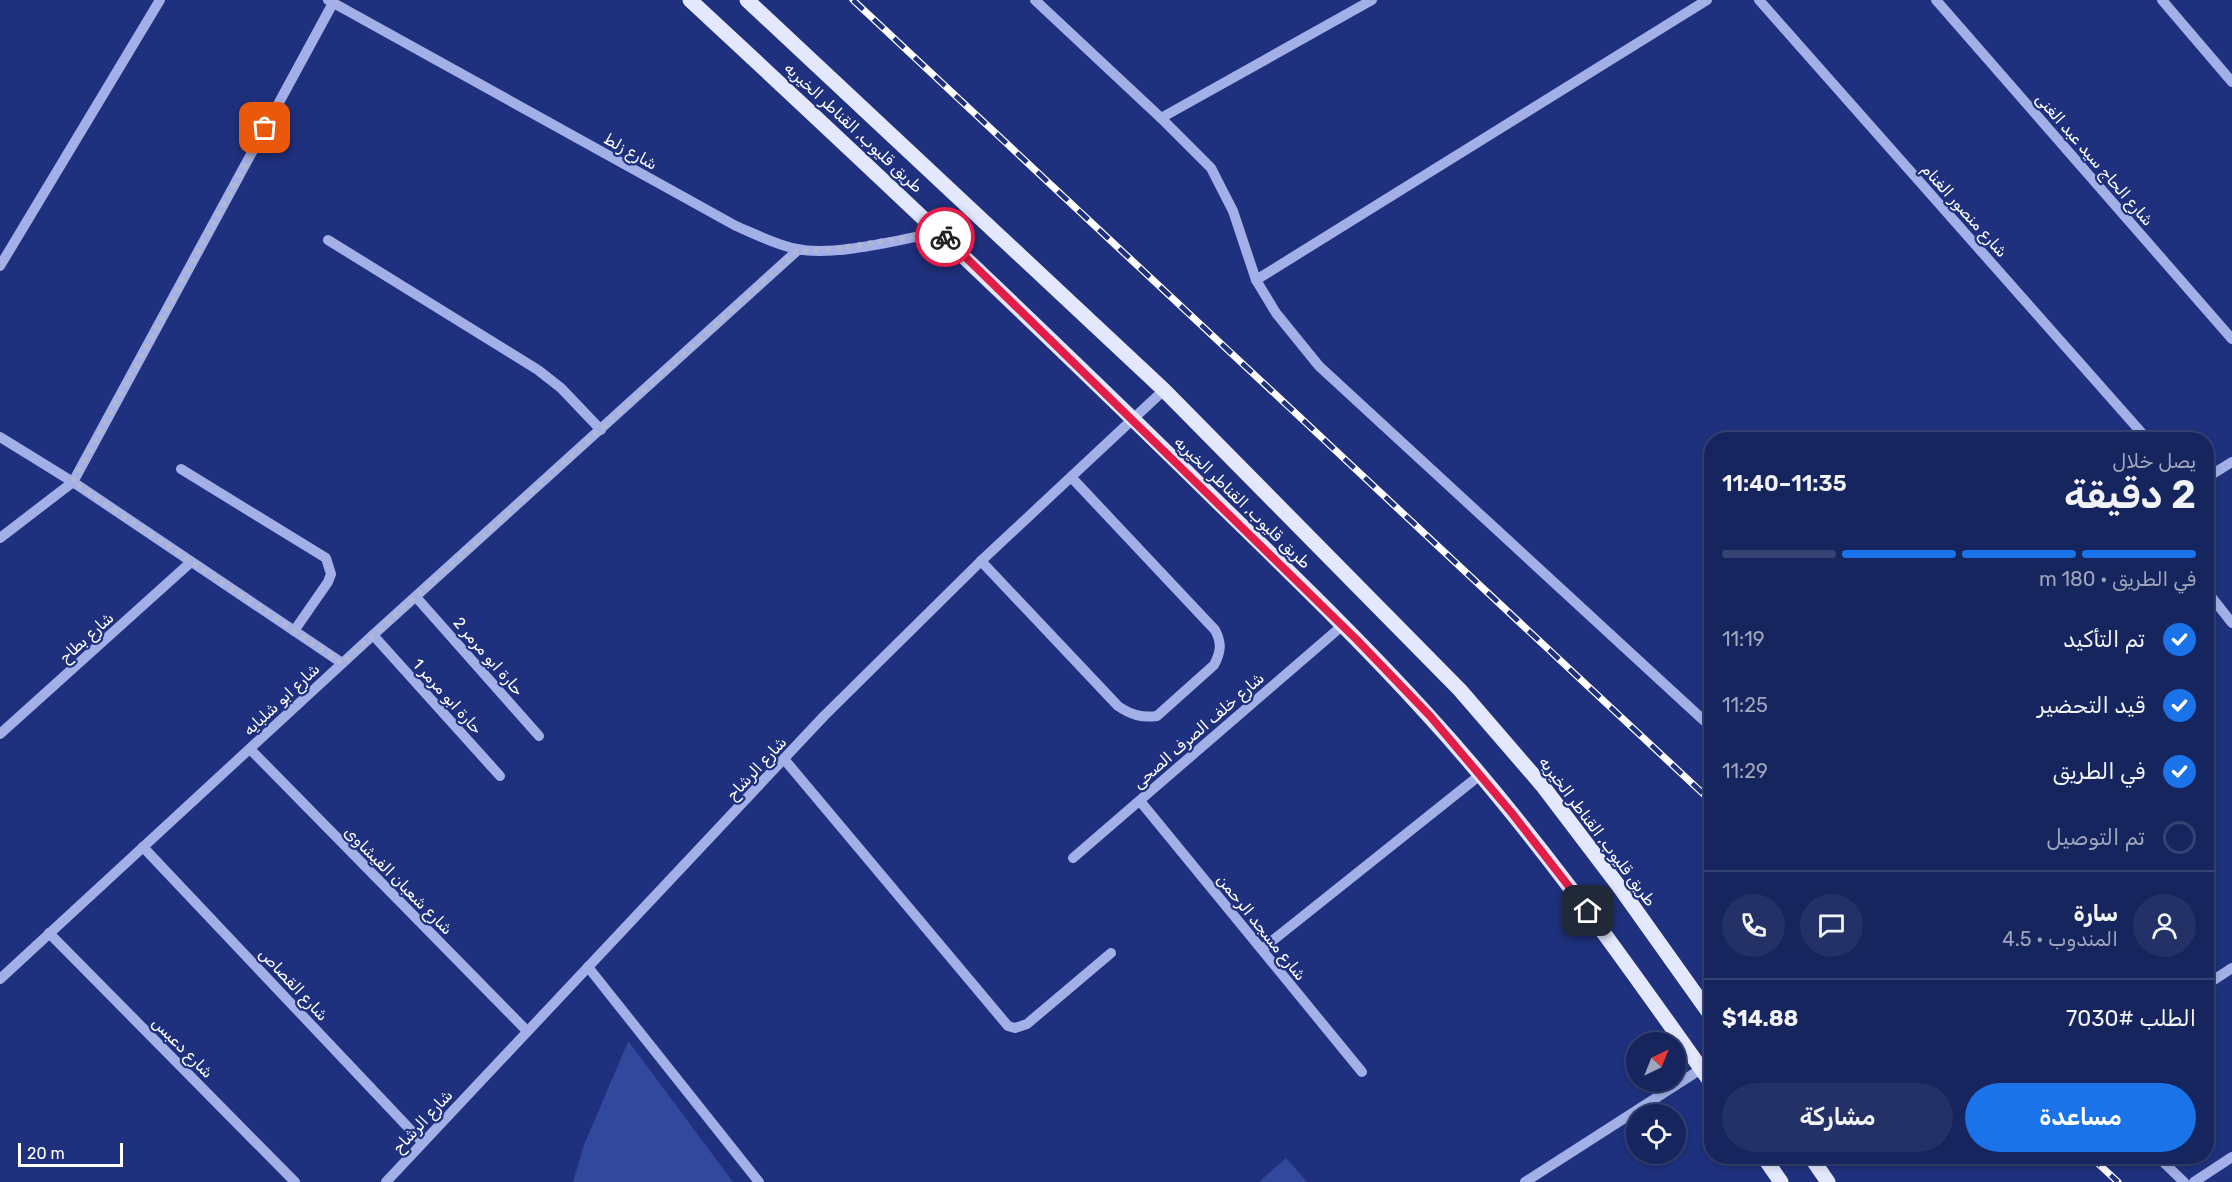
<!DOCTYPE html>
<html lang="ar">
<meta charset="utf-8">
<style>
body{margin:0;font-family:Rubik,"Noto Naskh Arabic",sans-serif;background:#243167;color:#f1f3f6;direction:rtl;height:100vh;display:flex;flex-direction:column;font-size:22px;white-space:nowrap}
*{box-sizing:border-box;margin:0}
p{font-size:20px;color:#9ea5bc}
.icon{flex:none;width:33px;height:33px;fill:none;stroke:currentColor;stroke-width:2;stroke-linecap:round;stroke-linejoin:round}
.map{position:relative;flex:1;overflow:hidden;direction:ltr}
.panel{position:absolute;left:1704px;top:432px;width:510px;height:732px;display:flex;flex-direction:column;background:#17255e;border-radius:24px;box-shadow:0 3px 9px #0003,0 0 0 2px #364273;direction:rtl}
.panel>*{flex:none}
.needle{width:39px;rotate:43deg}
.tools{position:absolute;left:1626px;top:1032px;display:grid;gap:12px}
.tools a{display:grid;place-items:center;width:60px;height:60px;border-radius:50%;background:#17255e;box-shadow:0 3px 9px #0003,0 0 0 2px #364273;font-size:30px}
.scale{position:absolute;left:18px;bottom:15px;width:105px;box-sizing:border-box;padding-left:6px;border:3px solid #fff;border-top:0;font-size:16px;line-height:21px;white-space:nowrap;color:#fff;-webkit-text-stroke:4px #1f317e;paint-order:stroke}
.pin{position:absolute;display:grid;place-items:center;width:51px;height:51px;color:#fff;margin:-26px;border-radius:12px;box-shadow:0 3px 9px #0006}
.courier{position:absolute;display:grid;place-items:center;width:60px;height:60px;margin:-30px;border:4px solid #e11d48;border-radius:50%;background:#fff;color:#222;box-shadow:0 2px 8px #0007}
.headline em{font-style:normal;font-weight:600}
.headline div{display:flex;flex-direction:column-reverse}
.headline{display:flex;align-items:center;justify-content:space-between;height:102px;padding:0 18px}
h1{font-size:39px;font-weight:600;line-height:45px}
.bar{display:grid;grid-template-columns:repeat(4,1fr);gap:9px 6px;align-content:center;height:72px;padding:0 18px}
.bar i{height:8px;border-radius:4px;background:#364273}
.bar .current{background:#1a73e8}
.bar p{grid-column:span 4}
.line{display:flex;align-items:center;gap:15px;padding:0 18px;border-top:2px solid #364273}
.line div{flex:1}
.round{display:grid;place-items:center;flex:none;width:63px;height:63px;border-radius:32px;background:#243167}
ol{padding:0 18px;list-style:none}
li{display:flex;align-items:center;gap:18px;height:66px}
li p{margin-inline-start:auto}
li .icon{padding:6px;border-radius:50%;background:#1a73e8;color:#fff;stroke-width:4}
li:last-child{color:#9ea5bc}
li i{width:33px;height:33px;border:3px solid #364273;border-radius:50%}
.action{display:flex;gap:12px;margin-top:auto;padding:12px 18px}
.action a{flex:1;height:69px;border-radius:36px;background:#1a73e8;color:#fff;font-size:24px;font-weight:600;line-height:69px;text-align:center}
.action a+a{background:#243167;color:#f1f3f6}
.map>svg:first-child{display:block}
.park{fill:#32489c}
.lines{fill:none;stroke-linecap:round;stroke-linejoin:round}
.minor{stroke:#a2b0e7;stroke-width:10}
.major{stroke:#e4e8fd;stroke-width:15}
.rail-casing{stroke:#fff;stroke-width:7}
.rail{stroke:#1f317e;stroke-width:4.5;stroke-dasharray:14;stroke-linecap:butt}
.done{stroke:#b1b7d2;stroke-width:6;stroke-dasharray:0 10.8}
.route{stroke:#e11d48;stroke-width:8}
.labels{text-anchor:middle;stroke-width:4.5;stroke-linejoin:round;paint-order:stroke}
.street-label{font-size:16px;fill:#fff;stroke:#1f317e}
</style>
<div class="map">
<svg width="2232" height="1182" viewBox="0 0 2232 1182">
<rect width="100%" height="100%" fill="#1f317e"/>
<g class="park">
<path d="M628,1042H629L733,1182H573L584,1145Z"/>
<path d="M1286,1158L1307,1182H1259Z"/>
</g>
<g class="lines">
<g class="minor">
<path d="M328,0L736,226C755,234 776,245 797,249C834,257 902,239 940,232"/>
<path d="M1035,0L1161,118L1211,168L1233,211L1256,280L1276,313L1319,366L1712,728"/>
<path d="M1759,0L2148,440"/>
<path d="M1936,0L2232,339"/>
<path d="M2162,0L2232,82"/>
<path d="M1161,118L1372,0"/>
<path d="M328,240L538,370L561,388L601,430"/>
<path d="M0,266L160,0"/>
<path d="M1256,280L1707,0"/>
<path d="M0,437L73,482L342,663"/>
<path d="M181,469L326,558L331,574L328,582L294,631"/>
<path d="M2206,478L2232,462"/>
<path d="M0,538L73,482L333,3"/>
<path d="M981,561L1118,706C1131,715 1142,718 1157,716L1214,665C1221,652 1222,643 1215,630L1072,478"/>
<path d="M2206,590L2232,623"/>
<path d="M416,597L539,736"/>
<path d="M373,635L500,776"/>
<path d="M0,734L191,562"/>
<path d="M250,749L527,1031"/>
<path d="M784,759L1008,1026L1015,1028L1027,1024L1111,953"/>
<path d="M1140,801L1362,1072"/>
<path d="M143,847L422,1142"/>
<path d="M1073,858L1343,625"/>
<path d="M49,933L295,1182"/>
<path d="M1262,949L1480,775"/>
<path d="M588,967L759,1182"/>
<path d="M0,979L373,635L798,250"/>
<path d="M2206,985L2232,968"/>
<path d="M2157,1156L2184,1182"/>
<path d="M386,1182L824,716L981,561L1164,390"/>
<path d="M1525,1182L1701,1069"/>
<path d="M2194,1182L2232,1157"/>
</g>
<g class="major">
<path d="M690,0C857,155 1023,311 1185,470C1267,551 1351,630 1428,715C1533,830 1622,957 1712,1084"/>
<path d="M747,0L1164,390L1460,690L1542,785L1618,885L1712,1017"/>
<path d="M1763,1156L1781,1182"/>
<path d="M1810,1156L1828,1182"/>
</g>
<g class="rail-casing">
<g id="rail">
<path d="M853,0L1712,802"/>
<path d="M2090,1156L2118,1182"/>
</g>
</g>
<use href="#rail" class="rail"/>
</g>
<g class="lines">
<path class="done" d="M265,128L73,482L342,663L798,250H829L940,232L945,237"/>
<path class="route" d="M945,237L1357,640L1430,716L1511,812L1588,911"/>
</g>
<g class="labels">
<g class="street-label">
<text transform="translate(854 127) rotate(43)" y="6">طريق قليوب, القناطر الخيريه</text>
<text transform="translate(631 151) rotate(29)" y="6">شارع زلط</text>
<text transform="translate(2095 159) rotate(49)" y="6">شارع الحاج سيد عبد الغنى</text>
<text transform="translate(1965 210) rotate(48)" y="6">شارع منصور الغنام</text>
<text transform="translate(1243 502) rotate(44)" y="6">طريق قليوب, القناطر الخيريه</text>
<text transform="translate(86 637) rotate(-42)" y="6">شارع بطاح</text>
<text transform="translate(489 656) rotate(49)" y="6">حارة ابو مرمر 2</text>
<text transform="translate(448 696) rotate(48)" y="6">حارة ابو مرمر 1</text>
<text transform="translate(281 699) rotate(-43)" y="6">شارع ابو شلبايه</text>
<text transform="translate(1198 730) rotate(-41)" y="6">شارع خلف الصرف الصحى</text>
<text transform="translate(756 768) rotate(-47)" y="6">شارع الرشاح</text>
<text transform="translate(1598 831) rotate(53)" y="6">طريق قليوب, القناطر الخيريه</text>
<text transform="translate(399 880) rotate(45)" y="6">شارع شعبان الفيشاوى</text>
<text transform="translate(1262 927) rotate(51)" y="6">شارع مسجد الرحمن</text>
<text transform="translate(294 984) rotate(47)" y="6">شارع القصاص</text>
<text transform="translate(183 1047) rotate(45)" y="6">شارع دعبس</text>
<text transform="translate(422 1121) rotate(-47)" y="6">شارع الرشاح</text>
</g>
</g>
</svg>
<div class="tools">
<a><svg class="needle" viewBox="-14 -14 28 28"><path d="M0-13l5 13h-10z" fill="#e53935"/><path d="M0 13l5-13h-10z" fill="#9ea5bc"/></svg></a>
<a><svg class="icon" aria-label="locate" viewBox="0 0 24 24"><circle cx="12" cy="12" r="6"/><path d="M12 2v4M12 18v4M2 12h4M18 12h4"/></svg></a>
</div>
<div class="scale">20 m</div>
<div class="pin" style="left:265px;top:128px;background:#ea580c"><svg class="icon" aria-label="bag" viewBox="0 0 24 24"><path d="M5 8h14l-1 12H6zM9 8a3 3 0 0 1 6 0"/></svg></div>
<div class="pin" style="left:1588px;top:911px;background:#1f2937"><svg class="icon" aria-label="home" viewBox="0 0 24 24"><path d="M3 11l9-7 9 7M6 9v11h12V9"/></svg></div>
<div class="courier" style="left:945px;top:237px"><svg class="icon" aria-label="bike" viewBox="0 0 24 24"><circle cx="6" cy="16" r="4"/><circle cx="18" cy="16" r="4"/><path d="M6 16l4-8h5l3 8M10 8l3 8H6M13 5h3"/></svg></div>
<section class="panel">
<div class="headline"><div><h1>2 دقيقة</h1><p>يصل خلال</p></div><em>11:35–11:40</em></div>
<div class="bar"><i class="current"></i><i class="current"></i><i class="current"></i><i></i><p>في الطريق · 180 m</p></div>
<ol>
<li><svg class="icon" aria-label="check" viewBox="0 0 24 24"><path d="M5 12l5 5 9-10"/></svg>تم التأكيد<p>11:19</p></li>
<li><svg class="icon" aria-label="check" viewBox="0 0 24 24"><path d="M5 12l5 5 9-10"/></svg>قيد التحضير<p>11:25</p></li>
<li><svg class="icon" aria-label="check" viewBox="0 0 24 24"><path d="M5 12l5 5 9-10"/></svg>في الطريق<p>11:29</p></li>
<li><i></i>تم التوصيل</li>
</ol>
<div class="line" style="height:108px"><a class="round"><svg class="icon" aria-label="person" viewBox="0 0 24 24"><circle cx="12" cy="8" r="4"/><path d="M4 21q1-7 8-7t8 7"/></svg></a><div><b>سارة</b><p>المندوب · 4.5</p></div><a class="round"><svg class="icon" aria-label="chat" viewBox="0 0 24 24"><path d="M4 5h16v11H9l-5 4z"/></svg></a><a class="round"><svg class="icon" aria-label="phone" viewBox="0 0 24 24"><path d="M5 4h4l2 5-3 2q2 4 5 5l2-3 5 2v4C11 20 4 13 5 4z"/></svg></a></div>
<div class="line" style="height:78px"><div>الطلب #7030</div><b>$14.88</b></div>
<div class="action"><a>مساعدة</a><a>مشاركة</a></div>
</section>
</div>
